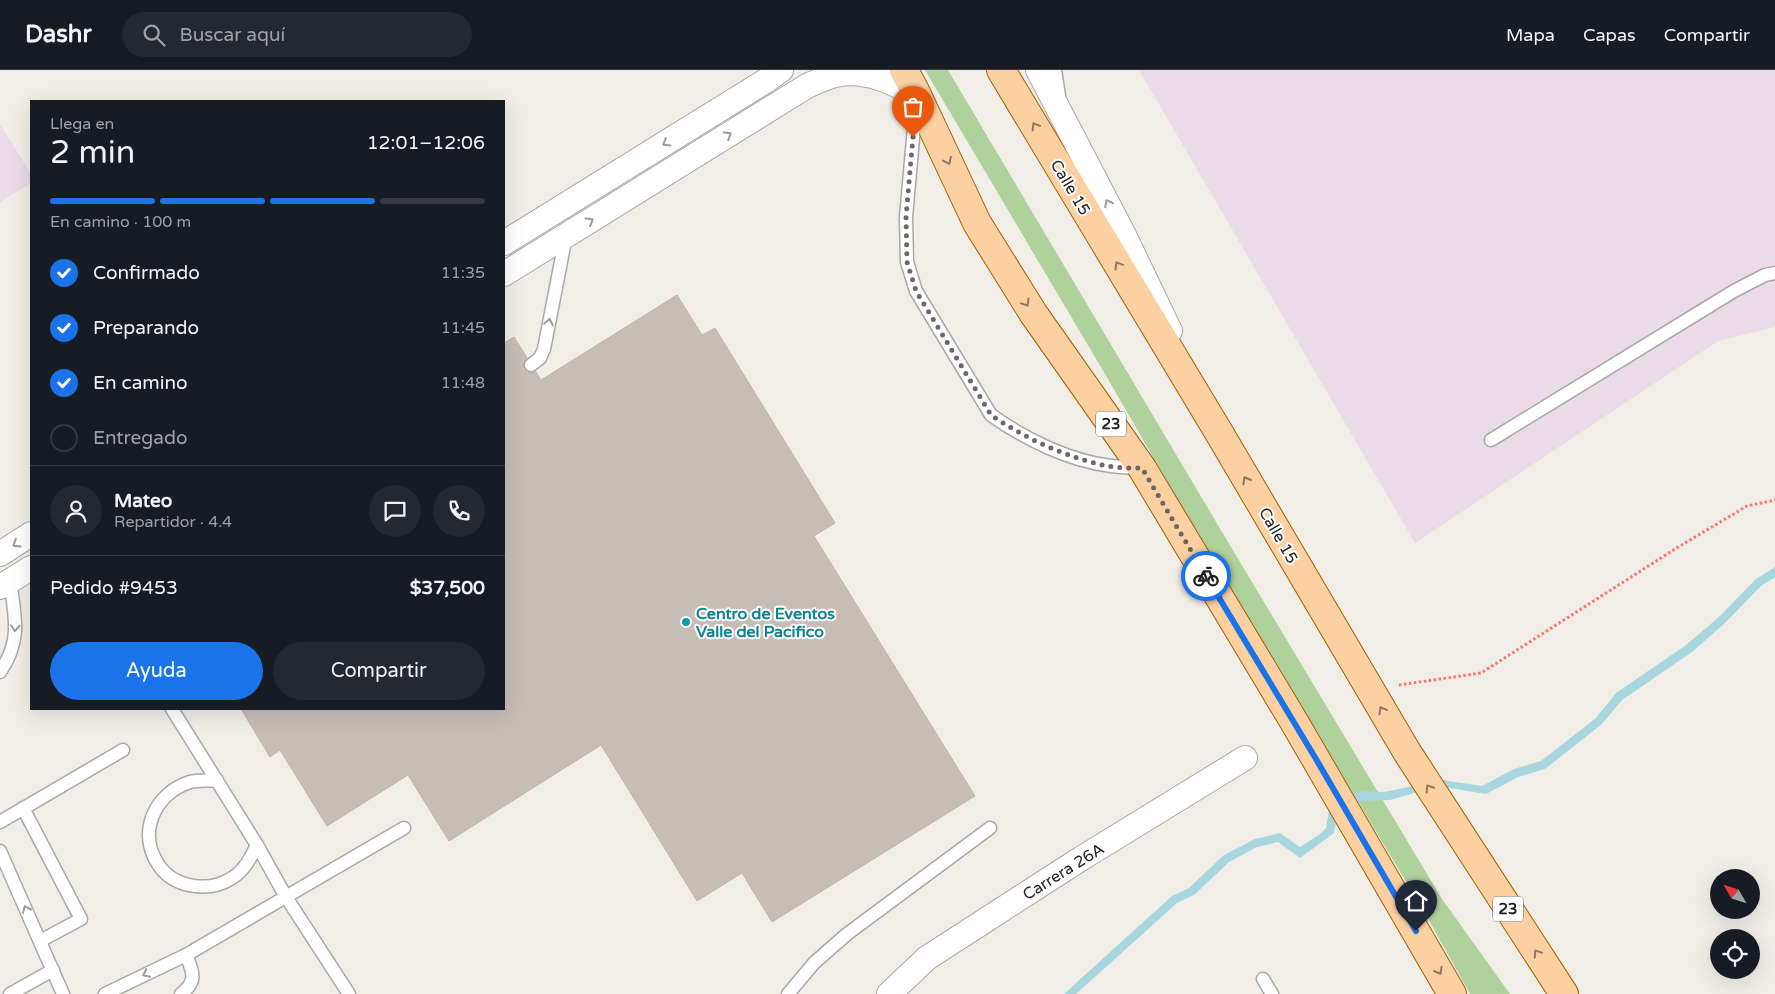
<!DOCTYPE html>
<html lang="es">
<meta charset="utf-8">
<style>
body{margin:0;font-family:"Varela Round",sans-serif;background:#242831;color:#f1f3f6;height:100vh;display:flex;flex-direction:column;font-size:19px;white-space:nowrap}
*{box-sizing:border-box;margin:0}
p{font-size:16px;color:#9ea1a6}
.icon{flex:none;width:28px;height:28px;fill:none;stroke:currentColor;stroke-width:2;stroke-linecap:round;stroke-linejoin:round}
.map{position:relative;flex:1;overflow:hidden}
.sheet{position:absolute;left:30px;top:30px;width:475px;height:610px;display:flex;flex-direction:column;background:#171b24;border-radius:0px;box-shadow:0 5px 20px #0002}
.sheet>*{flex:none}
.needle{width:32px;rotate:309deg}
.tools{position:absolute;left:1710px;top:799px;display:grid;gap:10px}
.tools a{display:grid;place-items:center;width:50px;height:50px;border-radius:50%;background:#171b24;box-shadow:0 5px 20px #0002;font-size:25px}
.pin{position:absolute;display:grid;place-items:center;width:42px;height:42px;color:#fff;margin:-51px -21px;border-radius:50% 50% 50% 0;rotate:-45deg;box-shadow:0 0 5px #0007}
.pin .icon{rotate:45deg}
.courier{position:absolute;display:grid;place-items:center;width:50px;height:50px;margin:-25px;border:4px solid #1a73e8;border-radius:50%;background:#fff;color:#222;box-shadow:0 1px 6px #0007}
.overview em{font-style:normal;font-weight:600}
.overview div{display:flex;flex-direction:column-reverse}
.overview{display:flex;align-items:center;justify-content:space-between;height:85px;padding:0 20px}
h1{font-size:32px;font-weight:600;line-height:38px}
.bar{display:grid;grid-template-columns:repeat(4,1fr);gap:8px 5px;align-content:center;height:60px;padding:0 20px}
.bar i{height:6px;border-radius:4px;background:#363941}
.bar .on{background:#1a73e8}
.bar p{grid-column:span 4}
.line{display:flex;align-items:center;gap:12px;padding:0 20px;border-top:1px solid #363941}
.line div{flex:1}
.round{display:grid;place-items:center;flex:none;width:52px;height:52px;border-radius:26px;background:#242831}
ol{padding:0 20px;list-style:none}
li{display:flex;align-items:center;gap:15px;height:55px}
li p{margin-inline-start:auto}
li .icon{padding:5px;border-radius:50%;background:#1a73e8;color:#fff;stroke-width:4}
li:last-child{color:#9ea1a6}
li i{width:28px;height:28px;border:2px solid #363941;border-radius:50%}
.primary-button{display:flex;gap:10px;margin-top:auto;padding:10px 20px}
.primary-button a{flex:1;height:58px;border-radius:30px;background:#1a73e8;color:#fff;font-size:20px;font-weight:600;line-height:58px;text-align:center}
.primary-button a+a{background:#242831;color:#f1f3f6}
header{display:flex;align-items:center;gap:30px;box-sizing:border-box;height:70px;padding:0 25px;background:#171b24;border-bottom:1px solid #363941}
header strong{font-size:24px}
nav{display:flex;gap:28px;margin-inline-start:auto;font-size:18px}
.search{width:350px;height:45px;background:#242831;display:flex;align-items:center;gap:12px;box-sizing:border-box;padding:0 18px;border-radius:28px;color:#9ea1a6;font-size:19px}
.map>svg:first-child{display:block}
.industrial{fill:#ebdae8}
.forest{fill:#afd19c}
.water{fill:#a8d6df}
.building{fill:#c6bdb7;stroke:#c4b3aa}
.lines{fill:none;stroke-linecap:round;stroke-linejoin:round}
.service-casing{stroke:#a8a8a8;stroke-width:15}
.minor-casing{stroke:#a8a8a8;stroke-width:26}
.primary-casing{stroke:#9e6000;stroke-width:30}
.path{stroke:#fb756f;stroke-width:3;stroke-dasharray:2.5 2.5;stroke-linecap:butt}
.service{stroke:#fff;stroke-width:12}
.minor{stroke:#fff;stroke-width:24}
.primary{stroke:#fdd0a2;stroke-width:28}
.oneway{stroke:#8f7862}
.oneway2{stroke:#9b9b9b}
.done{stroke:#6a6967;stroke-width:5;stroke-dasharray:0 9}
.route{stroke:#1a73e8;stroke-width:6}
.culture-dot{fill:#0f9aa8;stroke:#fff;stroke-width:2}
.labels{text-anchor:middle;stroke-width:4;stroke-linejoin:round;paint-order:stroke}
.shield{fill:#fff;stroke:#646464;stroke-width:1}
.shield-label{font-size:15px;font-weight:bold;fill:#212121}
.street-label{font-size:16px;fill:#212121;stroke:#fff}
.culture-label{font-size:16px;font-weight:bold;fill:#0d838f;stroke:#fff;text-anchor:start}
</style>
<header>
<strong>Dashr</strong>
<div class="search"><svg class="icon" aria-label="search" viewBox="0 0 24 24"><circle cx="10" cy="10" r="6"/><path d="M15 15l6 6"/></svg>Buscar aquí</div>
<nav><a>Mapa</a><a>Capas</a><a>Compartir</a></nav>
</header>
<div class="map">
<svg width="1775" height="924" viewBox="0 0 1775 924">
<rect width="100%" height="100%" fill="#f1eee8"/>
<g class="industrial">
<path d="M1139,0H1775V257L1718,271L1415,473Z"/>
<path d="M0,54L31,104V113L0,132Z"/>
</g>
<path class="forest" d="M925,0H948L1228,472L1442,829L1510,924H1470L1425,843L1211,487L1105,304Z"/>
<path class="water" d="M1775,497V507L1761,516L1725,553L1692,582L1622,630L1602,654L1545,699L1518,707L1486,724L1438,716L1390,730L1361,731L1339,736L1334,763L1300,788L1278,772L1257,777L1229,792L1194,825L1177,833L1076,924H1064L1172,826L1189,818L1224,785L1255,769L1280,763L1300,777L1320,764L1326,758L1331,729L1363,721L1384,722L1442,710L1482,716L1514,699L1541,691L1596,648L1616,623L1686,575L1719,547L1756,509Z"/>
<path class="building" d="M677,225L702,265L715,258L835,453L814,466L975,726L772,852L742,803L697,831L601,675L449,771L408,705L327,756L280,680L270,687L241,639H504V273L514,267L541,310Z"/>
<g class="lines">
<g class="service-casing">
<g id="service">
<path d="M1055,0L1059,26"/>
<path d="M916,35L906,147L907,192L916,221L991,345C1025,369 1069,391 1111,396C1121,397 1131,398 1141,398"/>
<path d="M531,295L540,288L544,279L566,166"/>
<path d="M1491,370L1734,221L1765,205L1775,203"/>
<path d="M0,602C22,570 15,547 10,511"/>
<path d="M172,639L257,775L286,827L349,924"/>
<path d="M217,710C208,711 198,710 190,712C155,723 137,762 158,794C173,818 209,823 232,808C244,801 251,787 257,775"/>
<path d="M23,738L81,849L40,871"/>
<path d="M0,752L123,680"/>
<path d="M0,781L63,924"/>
<path d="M1263,909L1272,924"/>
<path d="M10,924L53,900"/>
<path d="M105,924L186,885L404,758"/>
<path d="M181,924C198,911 193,902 186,885"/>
<path d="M788,924L814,893L847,864L990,758"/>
</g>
</g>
<g class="minor-casing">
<g id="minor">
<path d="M1038,0L1124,165L1170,261"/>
<path d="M504,173L767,10L781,0"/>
<path d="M504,204L807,16C818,11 830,5 841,4C868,0 894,13 917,25"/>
<path d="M0,484L31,464"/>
<path d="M0,517L31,498"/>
<path d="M889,924L927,888L1082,788L1245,688"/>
</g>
</g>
<g class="primary-casing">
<g id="primary">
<path d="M904,0L917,25L977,153L1033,243L1142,398L1296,655L1452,924"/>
<path d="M1001,0L1221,366L1407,682L1564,924"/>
</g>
</g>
<path class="path" d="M1399,615L1481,603L1675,479L1747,436L1775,430"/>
<use href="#service" class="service"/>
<use href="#minor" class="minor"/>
<use href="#primary" class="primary"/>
</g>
<defs><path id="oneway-chevron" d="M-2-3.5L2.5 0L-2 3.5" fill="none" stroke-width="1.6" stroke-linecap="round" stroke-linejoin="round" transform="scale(1.25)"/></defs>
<g class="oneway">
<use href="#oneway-chevron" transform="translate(1035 56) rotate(-121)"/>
<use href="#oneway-chevron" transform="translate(948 91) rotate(65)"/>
<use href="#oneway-chevron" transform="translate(1118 195) rotate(-121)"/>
<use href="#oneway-chevron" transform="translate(1026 233) rotate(58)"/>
<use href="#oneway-chevron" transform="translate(1246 410) rotate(-120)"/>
<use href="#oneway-chevron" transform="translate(1382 640) rotate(-120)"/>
<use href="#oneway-chevron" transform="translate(1429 718) rotate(-123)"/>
<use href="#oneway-chevron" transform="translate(1537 883) rotate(-123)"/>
<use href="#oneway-chevron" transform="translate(1439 901) rotate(60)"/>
</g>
<g class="oneway2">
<use href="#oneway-chevron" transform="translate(728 65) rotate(-32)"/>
<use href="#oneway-chevron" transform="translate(666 73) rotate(148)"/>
<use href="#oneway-chevron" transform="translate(1108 133) rotate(-117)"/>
<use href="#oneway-chevron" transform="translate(590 151) rotate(-32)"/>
<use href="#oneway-chevron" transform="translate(549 252) rotate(-79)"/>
<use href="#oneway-chevron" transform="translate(16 474) rotate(148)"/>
<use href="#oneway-chevron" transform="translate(15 558) rotate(93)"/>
<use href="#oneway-chevron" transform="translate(26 839) rotate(-114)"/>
<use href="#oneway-chevron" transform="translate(146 904) rotate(154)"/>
</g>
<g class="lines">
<path class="done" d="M913,67L906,147L907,192L916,221L991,345C1026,369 1066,387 1107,396C1118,398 1130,398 1142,398L1206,506"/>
<path class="route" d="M1206,506L1316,689L1416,861"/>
</g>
<circle class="culture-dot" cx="686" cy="552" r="5"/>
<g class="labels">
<g class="shield">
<rect x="1096" y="341.5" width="30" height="25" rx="4"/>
<rect x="1493" y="826.5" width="30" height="25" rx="4"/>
</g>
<g class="shield-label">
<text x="1111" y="359">23</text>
<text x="1508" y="844">23</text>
</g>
<g class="street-label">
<text transform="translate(1071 117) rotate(59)" y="6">Calle 15</text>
<text transform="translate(1279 465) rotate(60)" y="6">Calle 15</text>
<text transform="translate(1063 801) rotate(-32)" y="6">Carrera 26A</text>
</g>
<g class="culture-label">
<text x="696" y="549">Centro de Eventos<tspan x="696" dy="18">Valle del Pacifico</tspan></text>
</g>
</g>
</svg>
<div class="tools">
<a><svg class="needle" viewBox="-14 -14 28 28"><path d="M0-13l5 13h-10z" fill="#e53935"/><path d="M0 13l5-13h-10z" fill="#9ea1a6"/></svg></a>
<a><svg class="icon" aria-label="locate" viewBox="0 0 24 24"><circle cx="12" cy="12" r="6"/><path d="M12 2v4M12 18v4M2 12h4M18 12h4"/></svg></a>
</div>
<div class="pin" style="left:913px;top:67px;background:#ea580c"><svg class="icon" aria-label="bag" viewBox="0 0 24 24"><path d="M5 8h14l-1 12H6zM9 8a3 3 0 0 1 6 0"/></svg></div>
<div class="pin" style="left:1416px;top:861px;background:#1f2937"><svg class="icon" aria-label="home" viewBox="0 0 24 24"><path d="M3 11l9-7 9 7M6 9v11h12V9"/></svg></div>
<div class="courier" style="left:1206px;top:506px"><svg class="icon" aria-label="bike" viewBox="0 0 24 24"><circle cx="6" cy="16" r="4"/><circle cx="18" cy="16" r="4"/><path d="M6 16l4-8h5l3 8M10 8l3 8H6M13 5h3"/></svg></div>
<section class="sheet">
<div class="overview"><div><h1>2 min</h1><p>Llega en</p></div><em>12:01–12:06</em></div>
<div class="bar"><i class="on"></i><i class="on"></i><i class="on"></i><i></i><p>En camino · 100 m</p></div>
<ol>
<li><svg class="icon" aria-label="check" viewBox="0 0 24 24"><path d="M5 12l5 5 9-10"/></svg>Confirmado<p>11:35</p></li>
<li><svg class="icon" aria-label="check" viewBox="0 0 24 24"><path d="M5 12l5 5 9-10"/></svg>Preparando<p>11:45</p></li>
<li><svg class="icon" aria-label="check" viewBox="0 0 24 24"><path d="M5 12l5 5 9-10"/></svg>En camino<p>11:48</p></li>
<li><i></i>Entregado</li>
</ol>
<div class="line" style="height:90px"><a class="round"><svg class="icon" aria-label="person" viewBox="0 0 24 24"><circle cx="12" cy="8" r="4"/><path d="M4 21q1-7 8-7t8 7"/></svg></a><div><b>Mateo</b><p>Repartidor · 4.4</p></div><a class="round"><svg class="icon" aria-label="chat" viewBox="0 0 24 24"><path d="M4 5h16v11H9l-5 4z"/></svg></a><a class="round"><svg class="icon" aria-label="phone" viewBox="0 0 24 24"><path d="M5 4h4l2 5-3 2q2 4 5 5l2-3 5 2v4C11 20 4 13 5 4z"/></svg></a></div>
<div class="line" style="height:65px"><div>Pedido #9453</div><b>$37,500</b></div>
<div class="primary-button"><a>Ayuda</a><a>Compartir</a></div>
</section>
</div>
